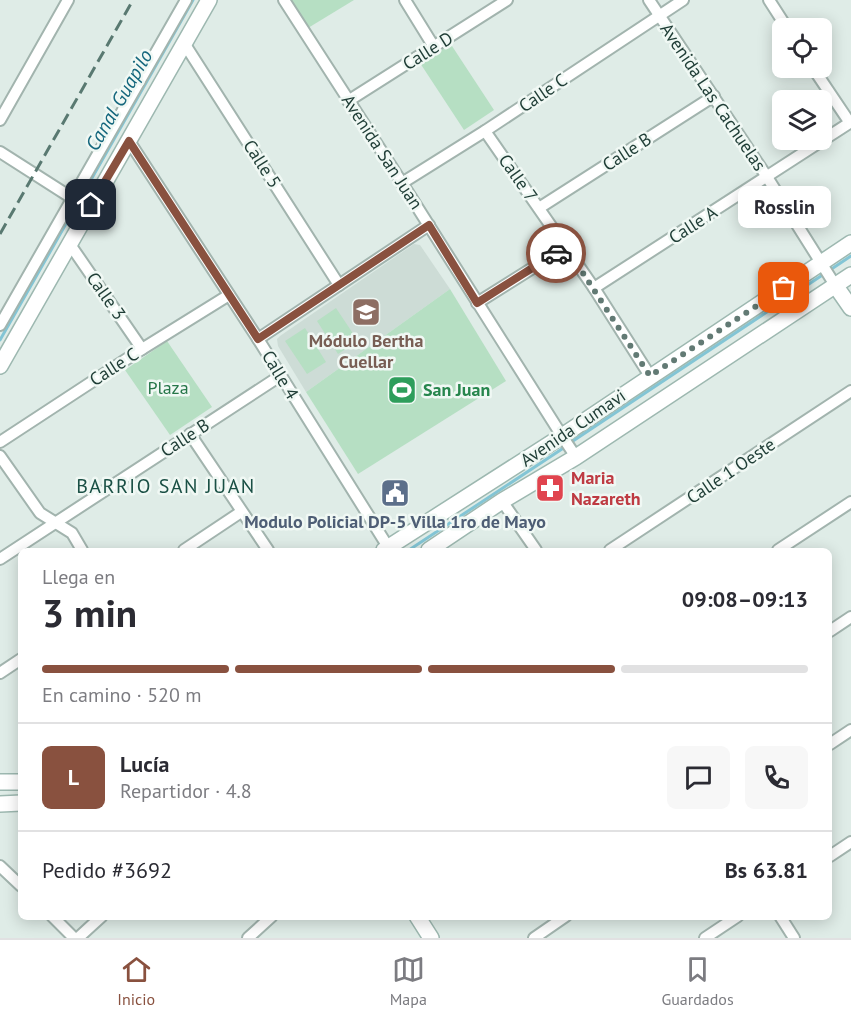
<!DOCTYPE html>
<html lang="es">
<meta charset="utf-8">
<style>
body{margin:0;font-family:"PT Sans",sans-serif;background:#f7f7f7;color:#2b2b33;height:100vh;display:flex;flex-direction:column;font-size:22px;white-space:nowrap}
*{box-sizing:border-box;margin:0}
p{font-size:20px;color:#7c7c81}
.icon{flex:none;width:33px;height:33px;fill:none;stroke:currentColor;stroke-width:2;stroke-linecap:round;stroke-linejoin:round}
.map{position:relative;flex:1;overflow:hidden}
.details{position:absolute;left:18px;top:548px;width:814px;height:372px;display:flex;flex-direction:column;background:#fff;border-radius:9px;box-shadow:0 3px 15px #0003}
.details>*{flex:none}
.tools{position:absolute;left:772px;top:18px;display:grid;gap:12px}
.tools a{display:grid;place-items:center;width:60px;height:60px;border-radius:9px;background:#fff;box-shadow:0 3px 15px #0003;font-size:30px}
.pin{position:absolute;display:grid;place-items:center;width:51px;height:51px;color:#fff;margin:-26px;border-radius:12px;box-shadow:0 3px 9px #0006}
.courier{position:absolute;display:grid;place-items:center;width:60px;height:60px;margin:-30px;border:4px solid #89513f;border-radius:50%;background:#fff;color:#222;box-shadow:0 2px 8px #0007}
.bubble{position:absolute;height:42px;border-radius:9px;background:#fff;box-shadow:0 3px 15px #0003;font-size:20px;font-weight:600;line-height:42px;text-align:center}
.head em{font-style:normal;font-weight:600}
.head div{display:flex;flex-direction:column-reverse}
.head{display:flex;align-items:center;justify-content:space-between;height:102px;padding:0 24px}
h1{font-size:39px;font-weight:600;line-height:45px}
.bar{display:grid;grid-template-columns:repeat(4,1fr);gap:9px 6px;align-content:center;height:72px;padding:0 24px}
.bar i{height:8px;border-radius:4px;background:#e1e1e2}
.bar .on{background:#89513f}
.bar p{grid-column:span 4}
.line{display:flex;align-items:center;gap:15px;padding:0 24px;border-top:2px solid #e1e1e2}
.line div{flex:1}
.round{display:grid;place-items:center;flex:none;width:63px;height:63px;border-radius:9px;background:#f7f7f7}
.menu{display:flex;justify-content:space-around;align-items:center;height:84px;border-top:2px solid #e1e1e2;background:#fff;font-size:16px;color:#7c7c81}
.menu a{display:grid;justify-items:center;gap:3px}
.menu .on{color:#89513f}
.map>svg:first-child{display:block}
.built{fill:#cddcd6}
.green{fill:#b6dfc3}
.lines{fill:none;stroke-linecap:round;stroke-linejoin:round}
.stream{stroke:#83c5d5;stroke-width:3}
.street-casing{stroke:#a2b4ae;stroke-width:14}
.secondary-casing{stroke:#9db8b0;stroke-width:18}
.street{stroke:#fff;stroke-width:10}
.secondary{stroke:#fff;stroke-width:15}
.rail{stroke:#597971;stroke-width:3;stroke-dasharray:12 6;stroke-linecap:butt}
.done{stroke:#627a74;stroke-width:6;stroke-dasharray:0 10.8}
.route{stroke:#89513f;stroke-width:8}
.labels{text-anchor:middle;stroke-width:5;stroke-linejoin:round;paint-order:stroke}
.street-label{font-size:18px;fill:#1f3d36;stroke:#f0f8f4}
.education-label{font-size:18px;font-weight:bold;fill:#785e54;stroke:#f0f8f4}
.park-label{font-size:18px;fill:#267649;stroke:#f0f8f4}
.leisure-label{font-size:18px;font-weight:bold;fill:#27864d;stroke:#f0f8f4;text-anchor:start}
.health-label{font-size:18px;font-weight:bold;fill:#be3a42;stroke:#f0f8f4;text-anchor:start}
.service-label{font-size:18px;font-weight:bold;fill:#4e5e75;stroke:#f0f8f4}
.water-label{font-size:20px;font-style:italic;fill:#15677d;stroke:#f0f8f4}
.neighbourhood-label{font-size:20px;letter-spacing:1.5px;fill:#1a5045;stroke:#f0f8f4}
</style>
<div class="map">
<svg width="851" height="938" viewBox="0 0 851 938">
<rect width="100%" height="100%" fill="#dfece7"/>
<path class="built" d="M414,244L420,245L450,289L306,392L278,346L277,339L280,336Z"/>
<g class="green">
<path d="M291,0H354L308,28Z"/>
<path d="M450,43L494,110L464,130L420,63Z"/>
<path d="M450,289L506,381L358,474L306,392Z"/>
<path d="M336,308L358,341L338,354L317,321Z"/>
<path d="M305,328L326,362L307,374L285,341Z"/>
<path d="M167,341L212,407L170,435L125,370Z"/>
</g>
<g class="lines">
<g class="stream">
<path d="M830,270L851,256"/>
<path d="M0,340L193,0"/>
<path d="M570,443L824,274"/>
<path d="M409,550L565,447"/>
</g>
<g class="street-casing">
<g id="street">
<path d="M284,0L402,183L562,436L576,457"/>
<path d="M405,0L434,47"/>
<path d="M649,0L767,177L835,285"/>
<path d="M769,0L787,28"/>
<path d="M184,43L339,285"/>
<path d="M813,68L850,123"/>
<path d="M348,101L507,0"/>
<path d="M0,120L68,0"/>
<path d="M485,131L594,288L650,376"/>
<path d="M129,141L258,339L390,550"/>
<path d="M0,152L72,198"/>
<path d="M402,183L485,131L683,0"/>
<path d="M539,208L714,96"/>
<path d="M69,243L142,349"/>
<path d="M594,288L851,122"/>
<path d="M477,303L566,247"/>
<path d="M0,325L186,0"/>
<path d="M258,339L429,225"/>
<path d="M190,434L268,550"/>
<path d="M0,442L142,349L229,295"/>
<path d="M0,456L40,513L72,533L82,550"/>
<path d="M502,501L536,550"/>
<path d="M184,550L241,512"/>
<path d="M610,550L851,391"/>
<path d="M778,550L851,502"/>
<path d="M0,559L280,376"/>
<path d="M830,631L851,617"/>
<path d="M0,673L21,659"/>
<path d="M830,744L851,730"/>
<path d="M830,856L851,842"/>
<path d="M0,866L21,886"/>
<path d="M52,916L74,938"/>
<path d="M780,916L794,938"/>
<path d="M78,938L102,916"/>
<path d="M248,938L272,916"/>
<path d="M534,938L566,916"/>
<path d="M705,938L738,916"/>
</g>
</g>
<g class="secondary-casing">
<g id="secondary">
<path d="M835,285L851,308"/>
<path d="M0,366L209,0"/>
<path d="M384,550L562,436L851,243"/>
<path d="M429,550L502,501L576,457L851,275"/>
<path d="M0,782H21"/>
<path d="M0,804L21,803"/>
<path d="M417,916L431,938"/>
</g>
</g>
<use href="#street" class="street"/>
<use href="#secondary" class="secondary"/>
<path class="rail" d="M0,234L133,0"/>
</g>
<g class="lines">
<path class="done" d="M556,253L566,247L650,376L784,288"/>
<path class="route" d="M91,205L129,141L258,339L429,225L477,303L556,253"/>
</g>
<defs>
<g id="school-square" transform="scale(1.5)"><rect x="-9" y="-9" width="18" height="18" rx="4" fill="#8d6e63" stroke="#f0f8f4"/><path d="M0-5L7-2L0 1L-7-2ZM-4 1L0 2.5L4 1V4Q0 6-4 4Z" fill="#fff"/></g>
<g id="stadium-square" transform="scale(1.5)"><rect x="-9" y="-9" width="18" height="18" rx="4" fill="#2e9e5b" stroke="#f0f8f4"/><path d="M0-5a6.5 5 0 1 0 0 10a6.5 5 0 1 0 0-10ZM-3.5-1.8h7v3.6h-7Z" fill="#fff"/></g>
<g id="pharmacy-square" transform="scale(1.5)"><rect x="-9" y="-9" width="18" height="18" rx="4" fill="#e0444e" stroke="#f0f8f4"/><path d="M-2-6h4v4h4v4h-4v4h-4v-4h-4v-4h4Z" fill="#fff"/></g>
<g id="civic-square" transform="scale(1.5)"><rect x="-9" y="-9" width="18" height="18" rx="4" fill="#5c6f8a" stroke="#f0f8f4"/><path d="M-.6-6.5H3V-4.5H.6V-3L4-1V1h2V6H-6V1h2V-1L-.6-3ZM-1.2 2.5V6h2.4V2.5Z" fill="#fff"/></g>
</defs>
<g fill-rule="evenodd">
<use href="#school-square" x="366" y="312"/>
<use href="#stadium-square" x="402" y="390"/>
<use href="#pharmacy-square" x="550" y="488"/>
<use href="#civic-square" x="395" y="493"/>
</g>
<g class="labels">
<g class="street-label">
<text transform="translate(428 51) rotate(-32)" y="6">Calle D</text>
<text transform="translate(543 93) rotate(-34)" y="6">Calle C</text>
<text transform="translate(713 97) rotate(56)" y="6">Avenida Las Cachuelas</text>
<text transform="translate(382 152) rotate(57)" y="6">Avenida San Juan</text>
<text transform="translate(627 152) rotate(-33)" y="6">Calle B</text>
<text transform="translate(262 164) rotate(57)" y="6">Calle 5</text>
<text transform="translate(518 178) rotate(55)" y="6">Calle 7</text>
<text transform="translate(693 225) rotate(-33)" y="6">Calle A</text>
<text transform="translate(106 296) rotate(55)" y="6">Calle 3</text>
<text transform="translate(114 367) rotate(-33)" y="6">Calle C</text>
<text transform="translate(280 375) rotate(59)" y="6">Calle 4</text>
<text transform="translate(573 428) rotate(-34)" y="6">Avenida Cumavi</text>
<text transform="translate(185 438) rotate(-33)" y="6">Calle B</text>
<text transform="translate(731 471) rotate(-34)" y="6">Calle 1 Oeste</text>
</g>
<g class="education-label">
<text x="366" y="347">Módulo Bertha<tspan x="366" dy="21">Cuellar</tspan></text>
</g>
<g class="park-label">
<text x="168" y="394">Plaza</text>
</g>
<g class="leisure-label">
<text x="423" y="396">San Juan</text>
</g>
<g class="health-label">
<text x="571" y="484">Maria<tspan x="571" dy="21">Nazareth</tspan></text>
</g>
<g class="service-label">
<text x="395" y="528">Modulo Policial DP-5 Villa 1ro de Mayo</text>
</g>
<g class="water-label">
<text transform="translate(119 100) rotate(-60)" y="7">Canal Guapilo</text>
</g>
<g class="neighbourhood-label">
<text x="166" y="493">BARRIO SAN JUAN</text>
</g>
</g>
</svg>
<div class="tools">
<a><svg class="icon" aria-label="locate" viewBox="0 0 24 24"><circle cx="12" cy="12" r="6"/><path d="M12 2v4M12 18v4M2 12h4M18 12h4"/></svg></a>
<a><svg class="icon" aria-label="layers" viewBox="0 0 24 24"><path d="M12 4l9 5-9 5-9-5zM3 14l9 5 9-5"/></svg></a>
</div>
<div class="pin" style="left:784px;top:288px;background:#ea580c"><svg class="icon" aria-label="bag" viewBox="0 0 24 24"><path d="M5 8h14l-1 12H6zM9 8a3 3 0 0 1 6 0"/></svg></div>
<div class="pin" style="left:91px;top:205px;background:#1f2937"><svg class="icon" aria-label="home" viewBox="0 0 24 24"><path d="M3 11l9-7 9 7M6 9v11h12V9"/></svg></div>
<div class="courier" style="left:556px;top:253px"><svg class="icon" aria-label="car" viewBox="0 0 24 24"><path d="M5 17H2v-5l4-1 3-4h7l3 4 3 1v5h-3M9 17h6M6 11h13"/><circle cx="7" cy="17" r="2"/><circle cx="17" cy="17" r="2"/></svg></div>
<div class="bubble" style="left:738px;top:186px;width:93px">Rosslin</div>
<section class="details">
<div class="head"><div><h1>3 min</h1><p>Llega en</p></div><em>09:08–09:13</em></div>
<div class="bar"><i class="on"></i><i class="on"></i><i class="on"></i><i></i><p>En camino · 520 m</p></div>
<div class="line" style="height:108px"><b class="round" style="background:#89513f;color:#fff">L</b><div><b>Lucía</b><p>Repartidor · 4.8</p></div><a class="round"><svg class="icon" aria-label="chat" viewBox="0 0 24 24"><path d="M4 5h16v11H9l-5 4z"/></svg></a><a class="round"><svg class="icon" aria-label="phone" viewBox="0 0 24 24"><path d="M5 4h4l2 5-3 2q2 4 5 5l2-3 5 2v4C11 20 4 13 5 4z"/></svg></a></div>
<div class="line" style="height:78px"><div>Pedido #3692</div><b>Bs 63.81</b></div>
</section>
</div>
<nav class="menu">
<a class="on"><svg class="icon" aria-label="home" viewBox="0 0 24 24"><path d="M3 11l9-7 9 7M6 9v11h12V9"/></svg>Inicio</a>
<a><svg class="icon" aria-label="map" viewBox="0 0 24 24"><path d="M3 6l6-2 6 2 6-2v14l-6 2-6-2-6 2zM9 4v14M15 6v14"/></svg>Mapa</a>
<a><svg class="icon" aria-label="saved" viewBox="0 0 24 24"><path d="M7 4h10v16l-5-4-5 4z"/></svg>Guardados</a>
</nav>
